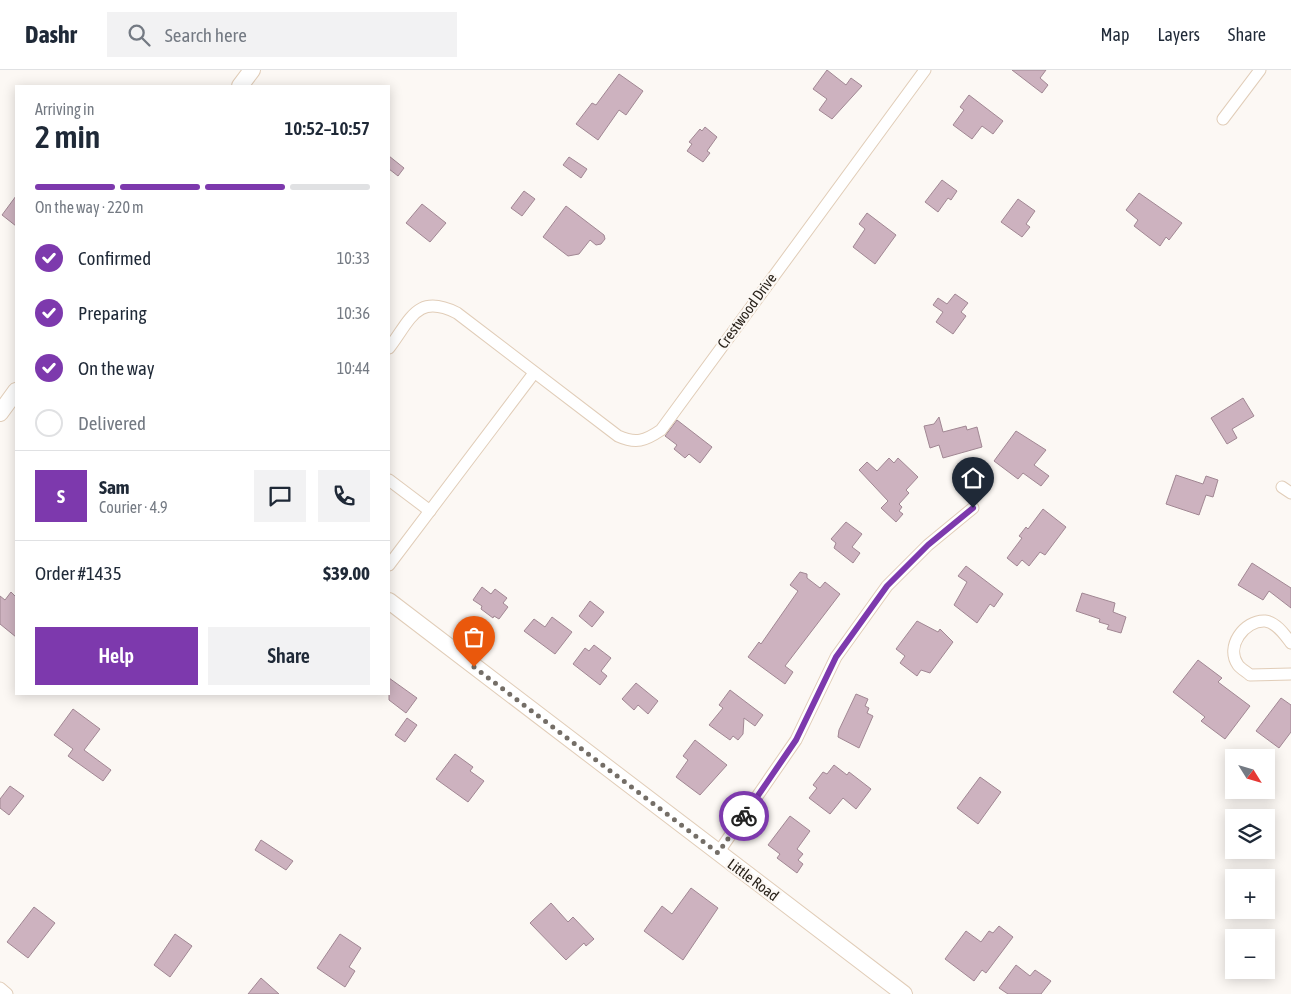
<!DOCTYPE html>
<meta charset="utf-8">
<style>
body{margin:0;font-family:"Asap Condensed",sans-serif;background:#f2f2f3;color:#1f2937;height:100vh;display:flex;flex-direction:column;font-size:19px;white-space:nowrap}
*{box-sizing:border-box;margin:0}
p{font-size:16px;color:#747a83}
.icon{flex:none;width:28px;height:28px;fill:none;stroke:currentColor;stroke-width:2;stroke-linecap:round;stroke-linejoin:round}
.map{position:relative;flex:1;overflow:hidden}
.side{position:absolute;left:15px;top:15px;width:375px;height:610px;display:flex;flex-direction:column;background:#fff;border-radius:0px;box-shadow:0 2px 12px #0003}
.side>*{flex:none}
.needle{width:32px;rotate:127deg}
.controls{position:absolute;left:1225px;top:679px;display:grid;gap:10px}
.controls a{display:grid;place-items:center;width:50px;height:50px;border-radius:0px;background:#fff;box-shadow:0 2px 12px #0003;font-size:25px}
.pin{position:absolute;display:grid;place-items:center;width:42px;height:42px;color:#fff;margin:-51px -21px;border-radius:50% 50% 50% 0;rotate:-45deg;box-shadow:0 0 5px #0007}
.pin .icon{rotate:45deg}
.courier{position:absolute;display:grid;place-items:center;width:50px;height:50px;margin:-25px;border:4px solid #7d39ad;border-radius:50%;background:#fff;color:#222;box-shadow:0 1px 6px #0007}
.summary em{font-style:normal;font-weight:600}
.summary div{display:flex;flex-direction:column-reverse}
.summary{display:flex;align-items:center;justify-content:space-between;height:85px;padding:0 20px}
h1{font-size:32px;font-weight:600;line-height:38px}
.bar{display:grid;grid-template-columns:repeat(4,1fr);gap:8px 5px;align-content:center;height:60px;padding:0 20px}
.bar i{height:6px;border-radius:4px;background:#e0e1e3}
.bar .on{background:#7d39ad}
.bar p{grid-column:span 4}
.line{display:flex;align-items:center;gap:12px;padding:0 20px;border-top:1px solid #e0e1e3}
.line div{flex:1}
.round{display:grid;place-items:center;flex:none;width:52px;height:52px;border-radius:0px;background:#f2f2f3}
ol{padding:0 20px;list-style:none}
li{display:flex;align-items:center;gap:15px;height:55px}
li p{margin-inline-start:auto}
li .icon{padding:5px;border-radius:50%;background:#7d39ad;color:#fff;stroke-width:4}
li:last-child{color:#747a83}
li i{width:28px;height:28px;border:2px solid #e0e1e3;border-radius:50%}
.primary-button{display:flex;gap:10px;margin-top:auto;padding:10px 20px}
.primary-button a{flex:1;height:58px;border-radius:0px;background:#7d39ad;color:#fff;font-size:20px;font-weight:600;line-height:58px;text-align:center}
.primary-button a+a{background:#f2f2f3;color:#1f2937}
header{display:flex;align-items:center;gap:30px;box-sizing:border-box;height:70px;padding:0 25px;background:#fff;border-bottom:1px solid #e0e1e3}
header strong{font-size:24px}
nav{display:flex;gap:28px;margin-inline-start:auto;font-size:18px}
.search{width:350px;height:45px;background:#f2f2f3;display:flex;align-items:center;gap:12px;box-sizing:border-box;padding:0 18px;border-radius:0px;color:#747a83;font-size:19px}
.map>svg:first-child{display:block}
.building{fill:#cdb2bf;stroke:#a18793}
.lines{fill:none;stroke-linecap:round;stroke-linejoin:round}
.street-casing{stroke:#e1cdb8;stroke-width:13}
.secondary-casing{stroke:#e1cdb8;stroke-width:18}
.street{stroke:#fff;stroke-width:11}
.secondary{stroke:#fff;stroke-width:16}
.done{stroke:#746e67;stroke-width:5;stroke-dasharray:0 9}
.route{stroke:#7d39ad;stroke-width:6}
.labels{text-anchor:middle;stroke-width:4.5;stroke-linejoin:round;paint-order:stroke}
.street-label{font-size:15px;fill:#2a231b;stroke:#fcf8f4}
</style>
<header>
<strong>Dashr</strong>
<div class="search"><svg class="icon" aria-label="search" viewBox="0 0 24 24"><circle cx="10" cy="10" r="6"/><path d="M15 15l6 6"/></svg>Search here</div>
<nav><a>Map</a><a>Layers</a><a>Share</a></nav>
</header>
<div class="map">
<svg width="1291" height="924" viewBox="0 0 1291 924">
<rect width="100%" height="100%" fill="#fcf8f4"/>
<g class="building">
<path d="M827,0L846,15L851,8L862,16L832,49L819,40L827,29L813,19Z"/>
<path d="M1012,0H1046L1040,8L1048,15L1042,23Z"/>
<path d="M619,4L643,21L626,45L619,40L598,70L576,54L592,33L596,35Z"/>
<path d="M969,25L1003,51L993,64L982,56L972,69L953,55L964,40L960,37Z"/>
<path d="M705,57L717,67L707,81L710,83L703,92L687,81L692,74L689,72L700,59L702,61Z"/>
<path d="M389,86L404,98L398,106L389,99Z"/>
<path d="M569,87L587,99L581,108L563,95Z"/>
<path d="M942,110L957,121L951,130L948,128L938,142L925,132Z"/>
<path d="M524,121L535,129L522,146L511,138Z"/>
<path d="M1139,123L1182,153L1169,170L1166,167L1160,176L1134,156L1138,150L1126,140Z"/>
<path d="M16,126V156L2,145Z"/>
<path d="M1018,129L1035,141L1026,154L1030,157L1022,167L1001,152Z"/>
<path d="M422,134L446,153L430,172L406,153Z"/>
<path d="M566,136L604,165L605,169L601,174L596,175L590,170L579,184L568,186L543,167Z"/>
<path d="M867,143L896,165L875,194L853,177L865,159L859,154Z"/>
<path d="M955,224L968,233L961,242L966,246L953,264L936,252L943,242L933,235L938,228L947,234Z"/>
<path d="M1243,328L1254,346L1232,359L1237,368L1227,374L1211,348Z"/>
<path d="M939,347L943,362L966,356L967,360L977,357L982,377L943,388L939,375L930,378L924,356L934,354Z"/>
<path d="M677,350L712,377L700,393L689,384L685,388L674,379L677,375L665,366Z"/>
<path d="M1016,361L1046,380L1034,395L1049,406L1041,416L1023,403L1018,409L994,391Z"/>
<path d="M889,388L894,393L898,388L918,407L906,420L909,423L899,434L902,437L899,441L903,444L896,452L881,438L888,431L859,400L867,392L877,401Z"/>
<path d="M1176,405L1203,414L1206,406L1218,410L1213,427L1206,425L1199,445L1166,434Z"/>
<path d="M1043,439L1066,457L1045,485L1040,482L1029,496L1022,490L1017,496L1007,488L1022,468L1019,466L1026,457L1028,459Z"/>
<path d="M846,452L862,464L852,477L860,483L853,493L834,478L836,473L831,469Z"/>
<path d="M1252,493L1291,518V538L1269,521L1263,530L1238,515Z"/>
<path d="M966,496L1003,524L994,537L990,534L977,553L954,535L967,512L958,506Z"/>
<path d="M800,502L807,504V508L820,518L825,512L840,524L785,596L793,602L785,614L748,587L759,572L761,574L798,521L790,515Z"/>
<path d="M482,517L491,524L495,519L507,528L503,533L508,537L499,549L494,546L493,548L481,539L482,536L473,530Z"/>
<path d="M11,522L16,527V567L0,554V526L5,530Z"/>
<path d="M1082,523L1115,533L1113,542L1126,547L1121,563L1107,559L1109,555L1099,552L1100,549L1076,541Z"/>
<path d="M590,531L604,542L592,557L579,546Z"/>
<path d="M552,547L572,562L555,584L524,561L534,549L545,557Z"/>
<path d="M917,551L938,562L940,559L953,572L930,603L921,600L917,606L900,593L905,586L896,579Z"/>
<path d="M594,575L611,588L601,601L607,606L600,615L573,594L585,578L589,581Z"/>
<path d="M1198,590L1222,608L1218,612L1250,636L1225,669L1201,651L1205,647L1173,622Z"/>
<path d="M389,608L417,628L406,643L389,630Z"/>
<path d="M636,613L658,631L648,644L638,635L634,640L622,629Z"/>
<path d="M730,620L763,645L755,656L744,648L743,664L738,670L733,666L730,670L709,655L723,638L719,635Z"/>
<path d="M856,624L868,629L865,636L869,638L867,643L873,646L859,678L838,667L839,660Z"/>
<path d="M1281,628L1291,635V662L1279,678L1256,661Z"/>
<path d="M73,639L100,659L84,680L111,700L103,711L68,686L73,679L54,665Z"/>
<path d="M407,648L417,655L405,672L395,665Z"/>
<path d="M695,670L727,695L700,725L676,707L688,690L683,686Z"/>
<path d="M455,684L473,697L470,701L484,711L468,732L436,709Z"/>
<path d="M834,695L847,705L849,702L871,719L856,739L843,728L830,744L809,728L817,718L813,715L823,702L827,704Z"/>
<path d="M980,707L1001,722L978,754L957,738Z"/>
<path d="M10,716L24,726L9,745L0,738V729Z"/>
<path d="M790,746L810,761L797,779L803,784L798,790L803,794L797,803L777,788L780,784L768,775Z"/>
<path d="M261,770L293,791L286,800L255,780Z"/>
<path d="M691,818L718,838L683,890L644,861L662,836L672,844Z"/>
<path d="M551,833L568,852L573,847L594,869L586,876L584,873L566,890L530,853Z"/>
<path d="M34,837L55,853L28,888L7,872Z"/>
<path d="M999,856L1013,867L986,903L982,900L974,911L945,889L966,861L981,872L989,861L993,863Z"/>
<path d="M175,864L192,876L170,907L154,895Z"/>
<path d="M340,864L361,878L349,897L355,901L345,917L317,898Z"/>
<path d="M1016,895L1030,906L1035,900L1051,911L1041,924H1008L999,918Z"/>
<path d="M261,908L279,924H248Z"/>
</g>
<g class="lines">
<g class="street-casing">
<g id="street">
<path d="M1223,49L1260,0"/>
<path d="M389,278C411,249 417,223 457,243L618,366C636,374 645,371 661,360L925,0"/>
<path d="M389,410L430,441"/>
<path d="M1282,417L1291,423"/>
<path d="M389,495L534,303"/>
<path d="M1291,573C1285,565 1276,552 1265,551C1244,550 1225,577 1238,595C1241,599 1247,602 1250,605L1291,604"/>
<path d="M718,783L796,670L836,587L887,516L928,475L973,438"/>
<path d="M0,918L7,924"/>
</g>
</g>
<g class="secondary-casing">
<g id="secondary">
<path d="M240,16L252,0"/>
<path d="M0,343L16,321"/>
<path d="M389,531L904,924"/>
</g>
</g>
<use href="#street" class="street"/>
<use href="#secondary" class="secondary"/>
</g>
<g class="lines">
<path class="done" d="M474,597L718,783L744,746"/>
<path class="route" d="M744,746L796,670L836,587L887,516L928,475L973,438"/>
</g>
<g class="labels">
<g class="street-label">
<text transform="translate(747 241) rotate(-54)" y="5">Crestwood Drive</text>
<text transform="translate(753 810) rotate(37)" y="5">Little Road</text>
</g>
</g>
</svg>
<div class="controls">
<a><svg class="needle" viewBox="-14 -14 28 28"><path d="M0-13l5 13h-10z" fill="#e53935"/><path d="M0 13l5-13h-10z" fill="#747a83"/></svg></a>
<a><svg class="icon" aria-label="layers" viewBox="0 0 24 24"><path d="M12 4l9 5-9 5-9-5zM3 14l9 5 9-5"/></svg></a>
<a>+</a>
<a>−</a>
</div>
<div class="pin" style="left:474px;top:597px;background:#ea580c"><svg class="icon" aria-label="bag" viewBox="0 0 24 24"><path d="M5 8h14l-1 12H6zM9 8a3 3 0 0 1 6 0"/></svg></div>
<div class="pin" style="left:973px;top:438px;background:#1f2937"><svg class="icon" aria-label="home" viewBox="0 0 24 24"><path d="M3 11l9-7 9 7M6 9v11h12V9"/></svg></div>
<div class="courier" style="left:744px;top:746px"><svg class="icon" aria-label="bike" viewBox="0 0 24 24"><circle cx="6" cy="16" r="4"/><circle cx="18" cy="16" r="4"/><path d="M6 16l4-8h5l3 8M10 8l3 8H6M13 5h3"/></svg></div>
<section class="side">
<div class="summary"><div><h1>2 min</h1><p>Arriving in</p></div><em>10:52–10:57</em></div>
<div class="bar"><i class="on"></i><i class="on"></i><i class="on"></i><i></i><p>On the way · 220 m</p></div>
<ol>
<li><svg class="icon" aria-label="check" viewBox="0 0 24 24"><path d="M5 12l5 5 9-10"/></svg>Confirmed<p>10:33</p></li>
<li><svg class="icon" aria-label="check" viewBox="0 0 24 24"><path d="M5 12l5 5 9-10"/></svg>Preparing<p>10:36</p></li>
<li><svg class="icon" aria-label="check" viewBox="0 0 24 24"><path d="M5 12l5 5 9-10"/></svg>On the way<p>10:44</p></li>
<li><i></i>Delivered</li>
</ol>
<div class="line" style="height:90px"><b class="round" style="background:#7d39ad;color:#fff">S</b><div><b>Sam</b><p>Courier · 4.9</p></div><a class="round"><svg class="icon" aria-label="chat" viewBox="0 0 24 24"><path d="M4 5h16v11H9l-5 4z"/></svg></a><a class="round"><svg class="icon" aria-label="phone" viewBox="0 0 24 24"><path d="M5 4h4l2 5-3 2q2 4 5 5l2-3 5 2v4C11 20 4 13 5 4z"/></svg></a></div>
<div class="line" style="height:65px"><div>Order #1435</div><b>$39.00</b></div>
<div class="primary-button"><a>Help</a><a>Share</a></div>
</section>
</div>
